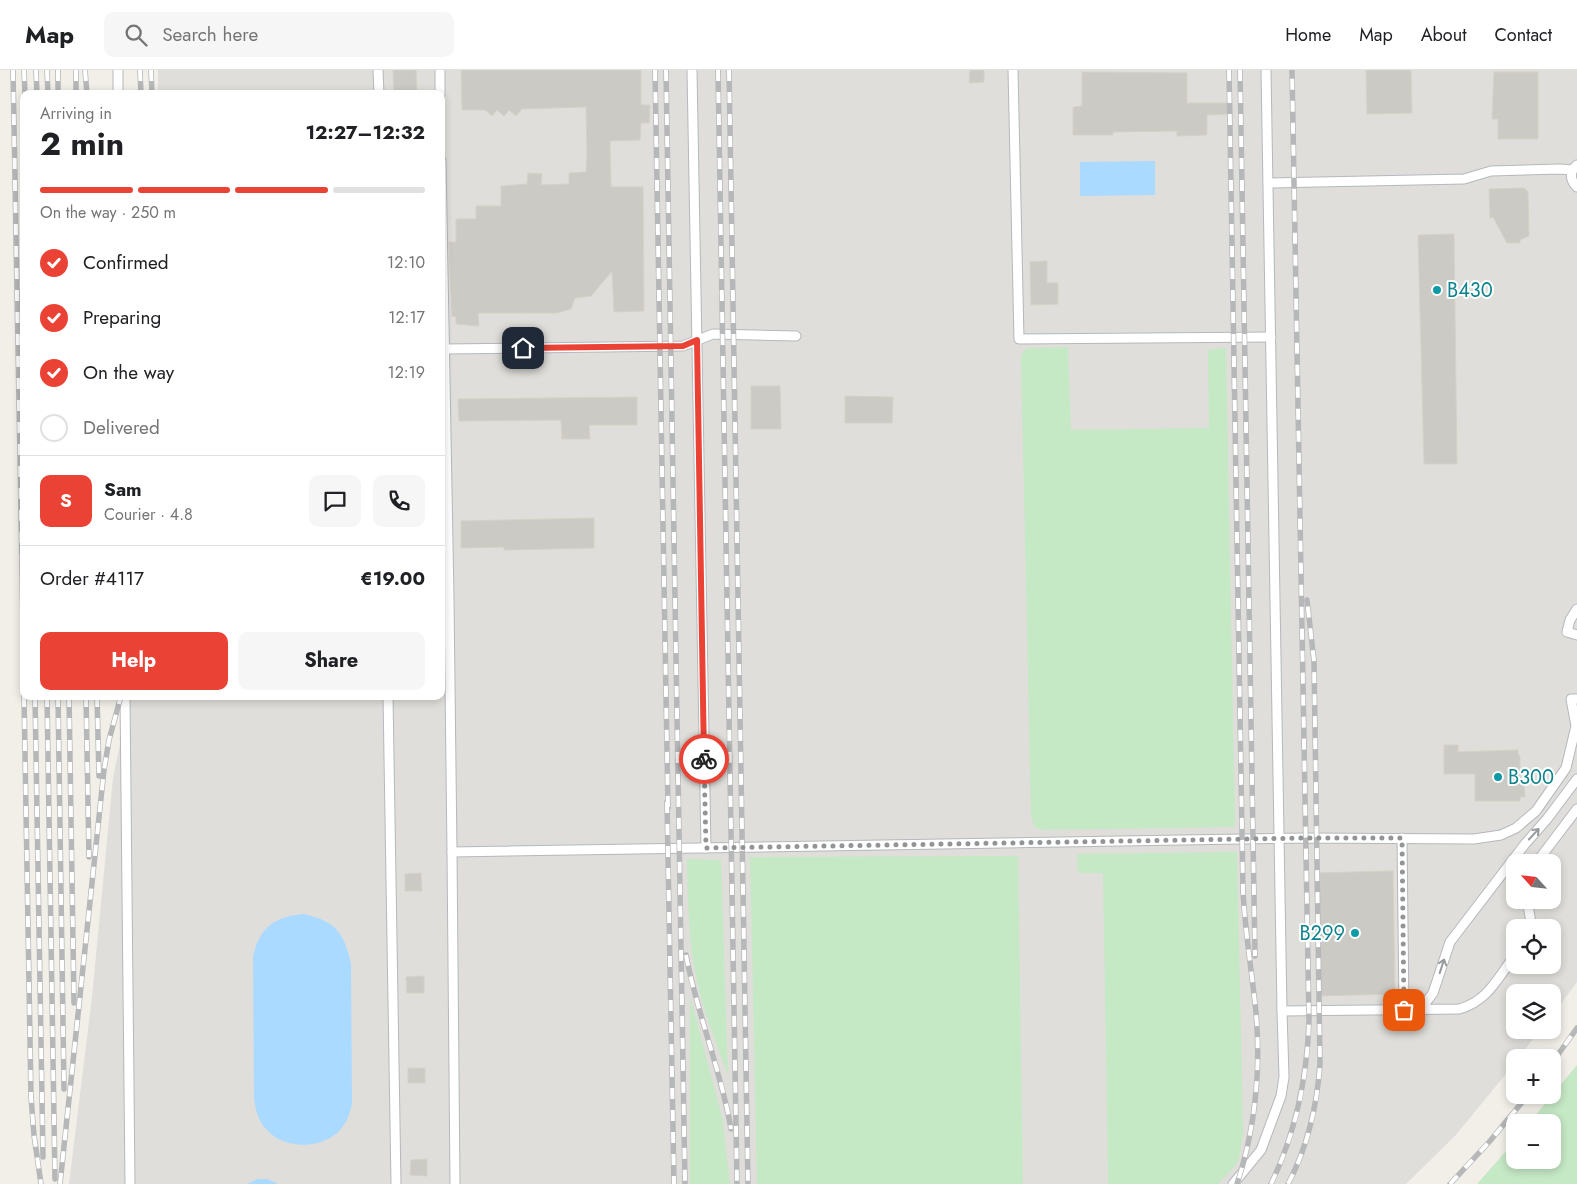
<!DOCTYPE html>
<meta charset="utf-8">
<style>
body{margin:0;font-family:Jost,sans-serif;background:#f6f6f6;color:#202124;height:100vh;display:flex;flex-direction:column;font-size:19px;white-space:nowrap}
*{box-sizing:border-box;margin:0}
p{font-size:16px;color:#757577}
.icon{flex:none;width:28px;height:28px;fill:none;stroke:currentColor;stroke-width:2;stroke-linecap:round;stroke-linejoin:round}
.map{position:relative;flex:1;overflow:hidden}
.side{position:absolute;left:20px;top:20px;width:425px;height:610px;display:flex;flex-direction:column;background:#fff;border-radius:10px;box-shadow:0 2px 8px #0003}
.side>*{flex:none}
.needle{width:32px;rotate:297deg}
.buttons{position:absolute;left:1506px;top:784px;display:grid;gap:10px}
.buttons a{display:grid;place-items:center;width:55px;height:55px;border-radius:10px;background:#fff;box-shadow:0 2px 8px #0003;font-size:25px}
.pin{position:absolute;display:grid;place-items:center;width:42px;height:42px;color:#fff;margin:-21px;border-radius:10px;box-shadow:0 2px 8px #0006}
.courier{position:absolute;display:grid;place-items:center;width:50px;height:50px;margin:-25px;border:4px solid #ea4335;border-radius:50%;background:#fff;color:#222;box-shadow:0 1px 6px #0007}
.head em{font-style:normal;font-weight:700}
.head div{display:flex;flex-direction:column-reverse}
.head{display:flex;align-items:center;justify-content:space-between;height:85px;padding:0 20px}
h1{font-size:32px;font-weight:700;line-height:38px}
.bar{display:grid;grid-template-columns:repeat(4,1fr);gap:8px 5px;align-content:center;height:60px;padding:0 20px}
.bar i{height:6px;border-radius:4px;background:#e0e0e0}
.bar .selected{background:#ea4335}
.bar p{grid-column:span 4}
.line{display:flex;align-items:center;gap:12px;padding:0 20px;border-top:1px solid #e0e0e0}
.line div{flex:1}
.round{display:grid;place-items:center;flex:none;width:52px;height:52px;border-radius:10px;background:#f6f6f6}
ol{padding:0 20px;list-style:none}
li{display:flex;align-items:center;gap:15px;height:55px}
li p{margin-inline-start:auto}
li .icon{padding:5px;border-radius:50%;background:#ea4335;color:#fff;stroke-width:4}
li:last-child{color:#757577}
li i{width:28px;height:28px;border:2px solid #e0e0e0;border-radius:50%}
.button{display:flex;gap:10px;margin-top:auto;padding:10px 20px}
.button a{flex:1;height:58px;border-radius:10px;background:#ea4335;color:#fff;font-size:20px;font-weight:700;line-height:58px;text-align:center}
.button a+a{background:#f6f6f6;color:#202124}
header{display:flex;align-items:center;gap:30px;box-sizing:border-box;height:70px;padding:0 25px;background:#fff;border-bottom:1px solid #e0e0e0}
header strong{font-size:24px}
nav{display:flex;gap:28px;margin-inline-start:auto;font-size:18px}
.search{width:350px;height:45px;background:#f6f6f6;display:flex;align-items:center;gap:12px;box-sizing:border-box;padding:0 18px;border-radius:10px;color:#757577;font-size:19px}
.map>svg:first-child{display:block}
.industrial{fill:#e0deda;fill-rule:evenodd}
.green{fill:#c5e8c5}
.water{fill:#aadaff}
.building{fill:#cccac5;stroke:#d6d1c6}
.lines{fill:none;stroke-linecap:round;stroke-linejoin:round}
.service-casing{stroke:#b5b8bc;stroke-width:11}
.service{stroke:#fff;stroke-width:9}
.rail-casing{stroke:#b6b7b8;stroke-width:5.5}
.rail{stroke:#fff;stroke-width:4;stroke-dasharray:11;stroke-linecap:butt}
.oneway{stroke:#979a9d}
.done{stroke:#929495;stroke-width:5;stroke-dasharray:0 9}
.route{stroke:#ea4335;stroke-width:6}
.culture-dot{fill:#0f9aa8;stroke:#fff;stroke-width:2}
.labels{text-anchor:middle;stroke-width:4;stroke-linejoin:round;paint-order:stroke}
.culture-label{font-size:20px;fill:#0d838f;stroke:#fff;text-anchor:start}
</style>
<header>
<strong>Map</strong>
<div class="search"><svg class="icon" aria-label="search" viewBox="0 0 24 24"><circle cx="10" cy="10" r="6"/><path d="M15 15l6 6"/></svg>Search here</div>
<nav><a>Home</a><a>Map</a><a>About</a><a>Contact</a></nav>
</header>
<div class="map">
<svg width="1577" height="1114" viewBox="0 0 1577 1114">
<rect width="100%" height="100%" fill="#f1efe8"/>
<path class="industrial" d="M158,0H1577V912L1553,944L1552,922H1515V960H1540L1519,987L1515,988V993L1455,1066L1406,1114H69L92,927L113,708L130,626H441V24H158ZM1515,792H1552V830H1515ZM1515,858H1552V895H1515Z"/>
<g class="green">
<path d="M1068,277L1071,360L1209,358L1208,280L1226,278L1235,757L1041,760L1034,756L1031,746L1021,286L1024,280L1032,278Z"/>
<path d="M1237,782L1243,1064L1238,1092L1218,1114H1108L1103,803H1078L1077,784Z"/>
<path d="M1018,786L1023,1114H757L750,787Z"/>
<path d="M687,789L721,790L728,1006C718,976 705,946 698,915C688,873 688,831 687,789Z"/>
<path d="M690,926L722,1047L730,1114H690Z"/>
<path d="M1577,995V1114H1477L1515,1071V1090H1552V1052H1530Z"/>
</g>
<g class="water">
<path d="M1155,91V125L1080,126V92Z"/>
<path d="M304,844C337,852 343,862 351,893L352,1034C350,1043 347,1052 341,1059C325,1078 290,1080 271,1064C259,1054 255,1041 254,1026L253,887C259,858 275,846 304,844Z"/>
<path d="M258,1109H267L278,1114H247Z"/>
</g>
<g class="building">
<path d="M393,0H416L417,24H394Z"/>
<path d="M461,0H641V35H650L649,53H641L640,70L610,71L611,117H643L644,241L614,242L612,201L591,226L575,228L571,239L567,240L557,243H478L479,256L456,254V247L452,246L449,172H456V149H476V136H501V116L527,114L528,103L542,104L541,115L569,114V103L586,102L587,84L586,37L522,39L516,46L509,40L504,46L497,40L492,46L485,40H462Z"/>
<path d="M970,0H984V12L969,13Z"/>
<path d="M1366,0H1411L1412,43L1367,44Z"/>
<path d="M1082,2L1187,3V33H1232V44L1207,45V65L1177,66V61L1113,62V65H1073V37L1082,36Z"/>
<path d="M1494,2H1538V69H1498V49H1492Z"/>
<path d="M1524,118L1528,122L1529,166L1520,170V173H1507L1493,147L1490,148L1489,119Z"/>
<path d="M1454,164L1457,394H1424L1418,165Z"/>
<path d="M1047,191V213H1058V234L1031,235L1030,192Z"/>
<path d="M751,316H780L781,359H751Z"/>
<path d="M845,326L893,327L892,353H845Z"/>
<path d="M637,327V355H589L590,369H562L561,350L459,351L458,329Z"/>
<path d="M594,448V478L504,480V477L461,478V451Z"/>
<path d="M1444,675H1458V682L1518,680V685L1520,686V713H1524L1525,727H1520V731H1475V704H1444Z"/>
<path d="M1393,801L1395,924L1317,926L1315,803Z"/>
<path d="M421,803L422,821H405V804Z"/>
<path d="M424,906V923H407L406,907Z"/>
<rect x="408" y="998" width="17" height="15"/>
<path d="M427,1089V1106L410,1105L411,1090Z"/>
</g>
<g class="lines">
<g class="service-casing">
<g id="service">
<path d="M118,0V24"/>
<path d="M378,0L379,24"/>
<path d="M440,0V24"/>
<path d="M692,0L706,778"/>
<path d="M1013,0L1019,269L1271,267"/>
<path d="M1266,0L1282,941"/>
<path d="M441,91L449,530L452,782"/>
<path d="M1577,95C1569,102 1570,110 1577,117"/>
<path d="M1268,113L1464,109L1491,101L1560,99L1572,100"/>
<path d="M445,279L683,276L713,264L796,266"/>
<path d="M1577,539L1570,550L1567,562L1577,565"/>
<path d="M125,626L130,1114"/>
<path d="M388,626L396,1114"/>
<path d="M1402,768L1404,939"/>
<path d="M1537,792L1577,739"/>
<path d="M1527,830L1532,858"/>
<path d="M1421,939L1433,923L1450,872L1525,774L1547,749L1577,709"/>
<path d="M455,1114L452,782L1306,768L1474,769L1501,765L1516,758L1536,741L1566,698L1576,656L1571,629H1577"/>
<path d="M1233,1114L1261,1080L1281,1026L1284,1007L1282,941L1459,939C1485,932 1495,913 1510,892"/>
</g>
</g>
<use href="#service" class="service"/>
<g class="rail-casing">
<g id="rail">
<path d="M13,0L24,610"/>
<path d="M24,0L25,24"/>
<path d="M36,0L37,24"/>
<path d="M47,0L48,24"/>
<path d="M58,0V24"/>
<path d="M76,0V24"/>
<path d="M85,0L87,24"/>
<path d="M140,0L141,24"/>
<path d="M151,0L152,24"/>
<path d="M655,0L668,738"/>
<path d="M666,0L685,1114"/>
<path d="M718,0L737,1114"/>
<path d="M729,0L748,1114"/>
<path d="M1229,0L1243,821C1245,862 1252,902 1256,943C1261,1001 1255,1059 1237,1114"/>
<path d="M1240,0L1255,886"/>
<path d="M24,626L31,1027L34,1065L41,1114"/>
<path d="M35,626L43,1087"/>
<path d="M47,626L55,1109"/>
<path d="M58,626L64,1019"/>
<path d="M69,626L74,933"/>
<path d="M86,626L89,787"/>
<path d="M97,626L99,706"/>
<path d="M667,732L674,1114"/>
<path d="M686,885C697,944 721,1000 731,1059"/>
<path d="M1552,993L1577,958"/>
<path d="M60,1114L104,700L109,670L121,626"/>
<path d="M1271,1114C1296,1062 1307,1009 1309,951L1292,0"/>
<path d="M1288,1114C1308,1076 1317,1036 1320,994L1314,591L1307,530"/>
<path d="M1450,1114L1490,1071L1528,1025"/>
</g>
</g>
<use href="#rail" class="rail"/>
</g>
<defs><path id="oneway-shaft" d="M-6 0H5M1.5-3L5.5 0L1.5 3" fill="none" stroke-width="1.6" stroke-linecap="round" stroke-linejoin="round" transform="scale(1.25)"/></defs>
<g class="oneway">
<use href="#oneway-shaft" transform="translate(1534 764) rotate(-47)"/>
<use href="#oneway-shaft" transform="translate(1442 896) rotate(-72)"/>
</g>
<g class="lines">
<path class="done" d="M704,689L706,778L1306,768H1402L1404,940"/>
<path class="route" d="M523,278L683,276L697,270L704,689"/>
</g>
<g class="culture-dot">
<circle cx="1437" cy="220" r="5"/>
<circle cx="1498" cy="707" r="5"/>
<circle cx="1355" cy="863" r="5"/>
</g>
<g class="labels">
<g class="culture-label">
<text x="1447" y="227">B430</text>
<text x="1508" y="714">B300</text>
<text x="1345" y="870" text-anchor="end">B299</text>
</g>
</g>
</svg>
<div class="buttons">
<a><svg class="needle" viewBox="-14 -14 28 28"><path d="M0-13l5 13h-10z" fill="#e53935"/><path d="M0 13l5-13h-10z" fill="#757577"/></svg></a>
<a><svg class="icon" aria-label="locate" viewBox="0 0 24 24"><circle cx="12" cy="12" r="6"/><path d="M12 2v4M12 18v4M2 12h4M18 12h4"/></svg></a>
<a><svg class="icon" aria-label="layers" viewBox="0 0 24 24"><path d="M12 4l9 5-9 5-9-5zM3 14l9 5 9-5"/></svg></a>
<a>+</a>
<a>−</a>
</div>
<div class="pin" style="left:1404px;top:940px;background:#ea580c"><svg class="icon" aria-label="bag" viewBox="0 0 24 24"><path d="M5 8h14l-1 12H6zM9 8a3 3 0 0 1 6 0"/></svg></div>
<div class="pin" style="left:523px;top:278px;background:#1f2937"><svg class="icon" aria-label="home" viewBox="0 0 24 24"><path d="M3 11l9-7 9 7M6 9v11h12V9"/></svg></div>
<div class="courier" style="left:704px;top:689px"><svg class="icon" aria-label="bike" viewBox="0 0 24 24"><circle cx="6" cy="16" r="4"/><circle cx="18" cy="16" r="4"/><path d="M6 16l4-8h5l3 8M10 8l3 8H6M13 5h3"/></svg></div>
<section class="side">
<div class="head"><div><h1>2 min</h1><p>Arriving in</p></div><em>12:27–12:32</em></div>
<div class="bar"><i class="selected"></i><i class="selected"></i><i class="selected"></i><i></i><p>On the way · 250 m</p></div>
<ol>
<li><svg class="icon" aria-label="check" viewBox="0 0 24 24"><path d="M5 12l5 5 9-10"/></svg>Confirmed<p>12:10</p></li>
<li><svg class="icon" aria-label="check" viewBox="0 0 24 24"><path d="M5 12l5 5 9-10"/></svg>Preparing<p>12:17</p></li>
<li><svg class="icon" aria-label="check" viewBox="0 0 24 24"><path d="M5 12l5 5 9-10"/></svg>On the way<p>12:19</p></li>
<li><i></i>Delivered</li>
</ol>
<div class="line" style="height:90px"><b class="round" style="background:#ea4335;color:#fff">S</b><div><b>Sam</b><p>Courier · 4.8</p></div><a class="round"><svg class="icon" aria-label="chat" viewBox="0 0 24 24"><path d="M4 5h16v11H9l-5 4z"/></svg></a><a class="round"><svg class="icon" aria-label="phone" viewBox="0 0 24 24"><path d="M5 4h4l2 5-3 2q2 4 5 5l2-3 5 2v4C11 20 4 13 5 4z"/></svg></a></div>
<div class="line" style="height:65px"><div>Order #4117</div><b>€19.00</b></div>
<div class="button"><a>Help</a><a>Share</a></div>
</section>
</div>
